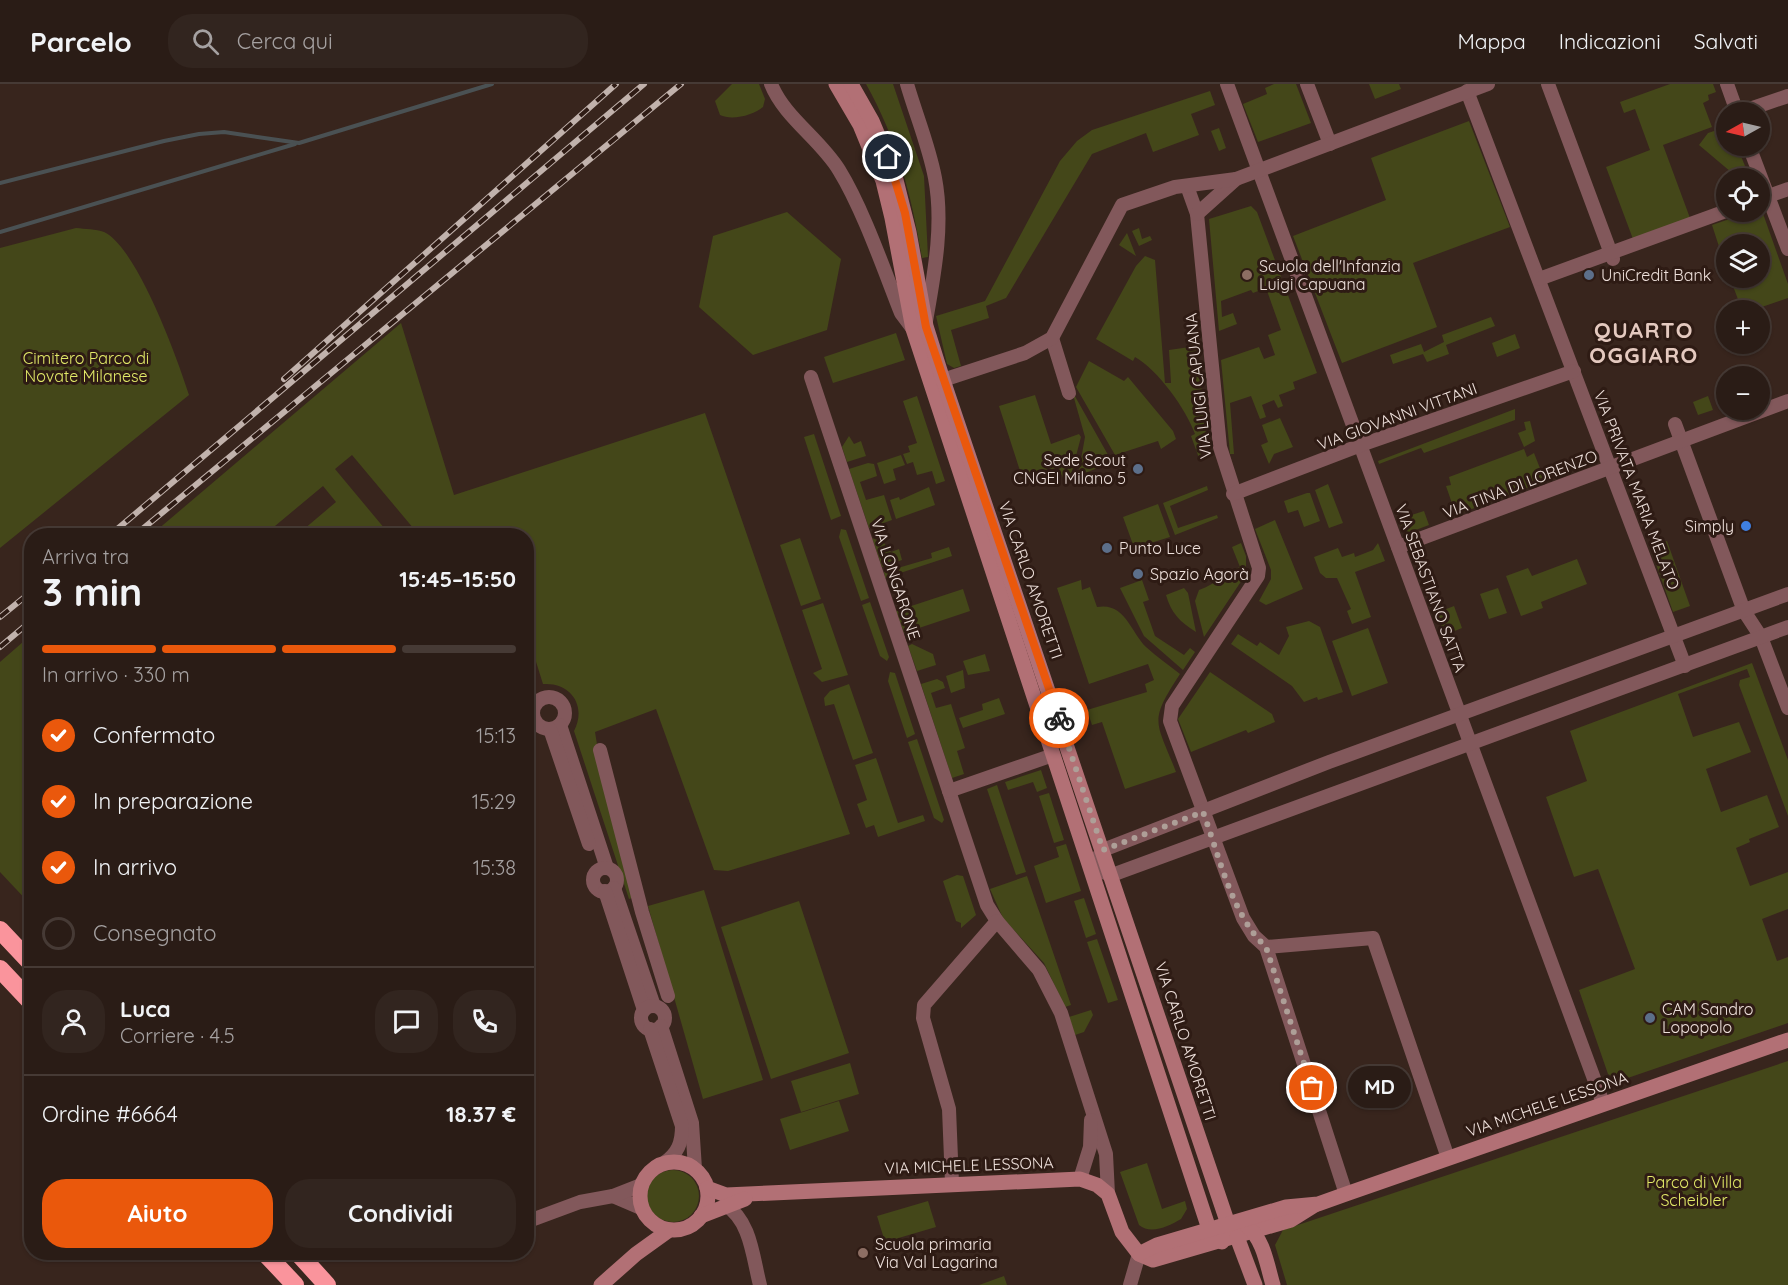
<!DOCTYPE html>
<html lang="it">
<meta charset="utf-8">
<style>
body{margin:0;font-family:Quicksand,sans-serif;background:#32251f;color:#f1f3f6;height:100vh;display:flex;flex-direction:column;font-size:22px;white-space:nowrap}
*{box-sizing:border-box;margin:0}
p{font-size:20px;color:#a5a1a1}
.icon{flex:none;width:33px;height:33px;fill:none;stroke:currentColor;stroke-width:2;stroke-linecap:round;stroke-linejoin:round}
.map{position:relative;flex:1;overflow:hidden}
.panel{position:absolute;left:24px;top:444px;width:510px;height:732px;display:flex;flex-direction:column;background:#2a1c16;border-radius:24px;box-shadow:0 2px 4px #0004,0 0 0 2px #463a35}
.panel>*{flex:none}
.needle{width:39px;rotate:262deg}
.tools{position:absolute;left:1716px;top:18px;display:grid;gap:12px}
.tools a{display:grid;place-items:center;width:54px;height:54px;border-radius:50%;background:#2a1c16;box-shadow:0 2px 4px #0004,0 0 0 2px #463a35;font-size:30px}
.pin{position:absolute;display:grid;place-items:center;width:51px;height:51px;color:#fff;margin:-26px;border:3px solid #fff;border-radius:50%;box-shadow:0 2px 6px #0007}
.courier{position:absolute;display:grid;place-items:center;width:60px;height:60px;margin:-30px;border:4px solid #ea580c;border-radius:50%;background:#fff;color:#222;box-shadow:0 2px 8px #0007}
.bubble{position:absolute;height:42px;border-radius:21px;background:#2a1c16;box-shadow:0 2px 4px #0004,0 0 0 2px #463a35;font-size:20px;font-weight:700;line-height:42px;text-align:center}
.overview em{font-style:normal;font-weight:700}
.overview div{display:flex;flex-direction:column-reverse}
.overview{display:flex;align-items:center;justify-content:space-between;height:102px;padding:0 18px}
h1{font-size:39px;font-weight:700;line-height:45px}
.bar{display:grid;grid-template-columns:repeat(4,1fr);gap:9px 6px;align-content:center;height:72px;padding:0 18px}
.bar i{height:8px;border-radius:4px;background:#463a35}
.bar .on{background:#ea580c}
.bar p{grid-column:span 4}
.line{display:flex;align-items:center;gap:15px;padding:0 18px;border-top:2px solid #463a35}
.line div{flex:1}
.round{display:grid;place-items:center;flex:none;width:63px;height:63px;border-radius:24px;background:#32251f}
ol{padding:0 18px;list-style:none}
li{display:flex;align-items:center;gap:18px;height:66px}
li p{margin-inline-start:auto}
li .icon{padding:6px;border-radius:50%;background:#ea580c;color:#fff;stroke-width:4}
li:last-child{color:#a5a1a1}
li i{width:33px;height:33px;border:3px solid #463a35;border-radius:50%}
.cta{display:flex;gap:12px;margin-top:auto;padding:12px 18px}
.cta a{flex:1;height:69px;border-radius:24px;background:#ea580c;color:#fff;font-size:24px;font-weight:700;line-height:69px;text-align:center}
.cta a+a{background:#32251f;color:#f1f3f6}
header{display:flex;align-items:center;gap:36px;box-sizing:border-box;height:84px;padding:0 30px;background:#2a1c16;border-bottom:2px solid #463a35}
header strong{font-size:28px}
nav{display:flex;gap:33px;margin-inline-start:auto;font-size:21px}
.search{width:420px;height:54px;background:#32251f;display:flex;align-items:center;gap:15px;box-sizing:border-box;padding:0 21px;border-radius:24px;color:#a5a1a1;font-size:22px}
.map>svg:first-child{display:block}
.green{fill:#444719}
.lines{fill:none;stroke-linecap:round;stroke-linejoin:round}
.stream{stroke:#4a5153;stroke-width:4}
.street{stroke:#82585b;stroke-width:14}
.secondary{stroke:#b27075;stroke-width:15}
.highway{stroke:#fa949c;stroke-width:18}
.rail-casing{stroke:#c1b2ac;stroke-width:6}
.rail{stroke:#2e1b14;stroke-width:4;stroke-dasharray:11;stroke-linecap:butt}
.done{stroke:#ae9f98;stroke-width:6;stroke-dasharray:0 10.8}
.route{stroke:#ea580c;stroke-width:8}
.education-dot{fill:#8d6e63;stroke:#2e1b14;stroke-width:2}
.service-dot{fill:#5c6f8a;stroke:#2e1b14;stroke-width:2}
.shop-dot{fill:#3f7fe0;stroke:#2e1b14;stroke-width:2}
.labels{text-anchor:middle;stroke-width:6;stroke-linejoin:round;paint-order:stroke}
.poi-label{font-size:16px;fill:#eee0db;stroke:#2e1b14;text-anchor:start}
.park-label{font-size:16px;fill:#e2ea68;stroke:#2e1b14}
.street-label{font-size:16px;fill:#eee0db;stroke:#2e1b14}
.district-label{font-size:22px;font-weight:bold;letter-spacing:1.5px;fill:#e4c9bf;stroke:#2e1b14}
</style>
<header>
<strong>Parcelo</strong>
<div class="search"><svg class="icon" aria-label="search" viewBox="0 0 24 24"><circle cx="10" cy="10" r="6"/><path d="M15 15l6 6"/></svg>Cerca qui</div>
<nav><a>Mappa</a><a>Indicazioni</a><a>Salvati</a></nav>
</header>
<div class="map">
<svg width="1788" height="1201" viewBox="0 0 1788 1201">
<rect width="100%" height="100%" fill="#38251d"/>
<g class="green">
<path d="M732,0H759L765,15L763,23C754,31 732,37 720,31L715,17Z"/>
<path d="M866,0H893L924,92L928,173L922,174C912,113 897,55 866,0Z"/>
<path d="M1274,0H1296L1311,39L1258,58L1243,20L1267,10L1265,4Z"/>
<path d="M1369,0H1399L1401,5L1375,15Z"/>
<path d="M1670,0H1713L1716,8L1708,11L1709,16L1703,19L1712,43L1663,61L1690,134L1633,155L1606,83L1650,66L1635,25L1624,29L1620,18Z"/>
<path d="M1210,7L1215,21L1191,30L1199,51L1153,68L1146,49L1092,70L1006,214L986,222L989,234L951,246L961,282L954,284L947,280L936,232L985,217L1060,77L1077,57L1092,46Z"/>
<path d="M1469,37L1510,143L1413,179L1437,243L1342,279L1293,152L1386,116L1371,74Z"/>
<path d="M1726,43V62H1737L1745,82L1731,88L1699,61L1708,49Z"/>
<path d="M1219,44L1226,64L1219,67L1211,47Z"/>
<path d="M1251,122L1257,128L1317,289L1293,298L1295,305L1279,311L1283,322L1278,324L1274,316L1262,321L1266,333L1260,335L1251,312L1230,319L1234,370H1230L1221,276L1259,263L1264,275L1275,271L1268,251L1281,246L1266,204L1253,209L1251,206L1221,217L1222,233L1233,229L1237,240L1219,247L1209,135Z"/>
<path d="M1761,124L1788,200V214L1753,226H1742L1730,194H1760V160H1726V184L1712,141L1750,128H1760Z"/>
<path d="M787,128L841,175L827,246L753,271L699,223L713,152Z"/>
<path d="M76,144C85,145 96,145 104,148C137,163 178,276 189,311L0,464V164Z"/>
<path d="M1139,144L1142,155L1150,152L1152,156L1139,162L1132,147Z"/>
<path d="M1127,149L1136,172L1119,161Z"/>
<path d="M1145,172L1155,176L1165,299H1171L1169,266L1190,263L1188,240L1195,239L1208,371L1199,374L1191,352L1195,350C1186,325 1158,286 1135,273L1133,277L1096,255L1136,182Z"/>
<path d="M1491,233L1495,242L1446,261L1449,270L1427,278L1423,270L1393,280L1390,271L1421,260L1424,268L1444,258L1442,251Z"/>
<path d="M401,239L454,411L705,329L850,750L728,787L714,786L656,625L595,648L604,703L635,813L629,815L574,647C587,622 571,598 543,600L527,549L526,452L419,451L352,371L335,385L390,451H297L336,418L323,402L269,447L272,451L150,452Z"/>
<path d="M896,249L905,276L833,299L824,273Z"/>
<path d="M1515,250L1520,264L1497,273L1492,259Z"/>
<path d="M1089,277L1124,297L1128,293L1173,347L1176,355L1161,365L1158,357L1115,371L1076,303Z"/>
<path d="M1072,307L1112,378L1078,392L1085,353Z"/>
<path d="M1035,311L1051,360L1079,350L1081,353L1071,391L1063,394L1058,383L1023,396L999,322Z"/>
<path d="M917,312L945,397L936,400L932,387L917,391L913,378L907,380L903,370L910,368L908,362L917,359L903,317Z"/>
<path d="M1708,312L1713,326L1698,331L1693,318Z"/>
<path d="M1515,325V336L1424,369L1421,364L1379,380L1378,377Z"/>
<path d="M1280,334L1293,363L1274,370L1269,380L1261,361L1268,358L1262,341Z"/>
<path d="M1530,337L1535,357L1524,363L1518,349L1526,346L1524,338Z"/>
<path d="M814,350L841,432L831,436L804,353Z"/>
<path d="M849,352L854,360L861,357L866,372L847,378L842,363Z"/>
<path d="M1524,365L1527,373L1534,369L1545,397L1456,431L1446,402L1451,401L1449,393Z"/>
<path d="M901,371L905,381L893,385L896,396L884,400L877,379Z"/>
<path d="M868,379L874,380L877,392L860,398L866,416L884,411L892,436L869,444L849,385Z"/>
<path d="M1328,400L1343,439L1329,444L1315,406Z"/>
<path d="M1207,402L1208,406L1170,422L1178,444L1217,431L1218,434L1175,451L1163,419Z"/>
<path d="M929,403L935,421L896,435L890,416L899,413L900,416Z"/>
<path d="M1307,409H1310L1320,437L1304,443L1298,426L1288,429L1284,417Z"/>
<path d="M1158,420L1170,453L1141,462L1135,466L1123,433Z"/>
<path d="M1424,427L1429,441L1405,450L1399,435Z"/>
<path d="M1275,436L1303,505L1266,521L1259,517L1271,495V486L1255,445Z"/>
<path d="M841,445L846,446L869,514L861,517L839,453Z"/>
<path d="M800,454L821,515L801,522L780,461Z"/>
<path d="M872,454L884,459L891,468L899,465L902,476L882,483Z"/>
<path d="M1667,457L1690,522L1673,528L1650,463Z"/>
<path d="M1241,459L1246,472V490L1204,553L1195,517L1199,506C1217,500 1222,490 1240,483L1232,463Z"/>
<path d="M1378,459L1385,477L1355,488L1371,533L1352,540L1347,527L1351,525L1337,494H1326L1320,489L1314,473L1338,464L1342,473L1354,469L1355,473L1373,466Z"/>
<path d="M949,463L952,472L885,494L884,488L932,474L931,469Z"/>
<path d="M1577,475L1587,500L1541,518L1543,524L1521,532L1506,492L1528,484L1532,492Z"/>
<path d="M1081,496L1082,506L1090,503L1097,523C1125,518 1130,547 1146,563C1157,573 1169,581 1180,590C1148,639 1156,636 1176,688L1125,705L1102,638L1092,641L1087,626L1147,608L1145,600L1154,596L1148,580L1089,600L1057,504Z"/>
<path d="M1142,496L1149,516L1143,518L1155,552L1184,571L1190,564L1195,568L1183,586L1144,552L1120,504Z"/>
<path d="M1184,504L1188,509L1196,548C1180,538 1171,529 1166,511Z"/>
<path d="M1498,504L1507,529L1489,535L1480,510Z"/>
<path d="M963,505L970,527L904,549L896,527Z"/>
<path d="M870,518L889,573L887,577L880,572L862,521Z"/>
<path d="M823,519L848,591L822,598L813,589L822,585L802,526Z"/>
<path d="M1454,522L1462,544L1445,551L1436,529Z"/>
<path d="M1309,537L1320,543L1343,608L1318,616L1317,613L1304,618L1292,602L1231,560L1238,550L1257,562L1260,558L1279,571L1289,552L1286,543Z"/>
<path d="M1368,544L1388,599L1352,612L1332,557Z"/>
<path d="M31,551V821L0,788V578Z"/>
<path d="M912,560L933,570L936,581L917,587L908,562Z"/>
<path d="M985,570L990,587L968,591L963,577Z"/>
<path d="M1752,579L1788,676V732L1739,601L1740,596L1750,593L1747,585L1678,610L1693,653L1739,638L1751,668L1706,685L1721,728L1767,711L1779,743L1749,755L1750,758L1736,764L1750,802L1788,788V825L1762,835L1777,877L1788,873V939L1619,997L1608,990L1579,906L1635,885L1598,785L1574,793L1546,713L1587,697L1570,647Z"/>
<path d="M963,586L965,604L951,609L946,592Z"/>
<path d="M890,588L895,589L915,650L907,654L888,597Z"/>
<path d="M1210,588L1272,630L1275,638L1248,649L1246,646L1191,668L1178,635Z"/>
<path d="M937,595L943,598L945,604L931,609L936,624L951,620L965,664L957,667L964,690L952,694L921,600Z"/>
<path d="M849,600L873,669L853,676L834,620L825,622L824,614L830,607Z"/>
<path d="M999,614L1005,630L963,644L959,634L983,626L982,620Z"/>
<path d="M917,655L944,736L942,739L934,734L908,658Z"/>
<path d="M876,674L898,739L923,731L925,737L878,753L874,741L866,744L857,720L867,716L855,681Z"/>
<path d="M1041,686L1047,704L1037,708L1033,698L1008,706L1005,698Z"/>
<path d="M997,701L1026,788L1016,791L987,705Z"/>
<path d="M1049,709L1064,756L1054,759L1039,712Z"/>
<path d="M1066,760L1081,807L1046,819L1034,782L1059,773L1056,763Z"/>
<path d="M957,791L963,792L976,831L961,844V839L956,837L943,797Z"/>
<path d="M1027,792L1071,921L1065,923L1044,879L1003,834L990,805Z"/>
<path d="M704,806L763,996L703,1015L648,822Z"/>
<path d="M1084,814L1096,850L1086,854L1074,817Z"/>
<path d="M799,817L849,969L771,995L721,843Z"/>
<path d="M1097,855L1118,916L1108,919L1087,858Z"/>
<path d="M1091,926L1093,931L1084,948L1075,951L1069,933Z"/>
<path d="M1788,977V1201H1287L1275,1161L1283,1146Z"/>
<path d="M850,979L859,1010L801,1028L791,997Z"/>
<path d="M839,1017L849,1047L790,1066L780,1035Z"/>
<path d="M1147,1079L1162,1125L1185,1117L1187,1125L1181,1135C1169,1142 1151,1151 1139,1141L1120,1088Z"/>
<circle cx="673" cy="1112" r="26"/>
<path d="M928,1117L936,1143L885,1158L877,1132Z"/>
<path d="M1004,1192L1007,1201H979Z"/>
</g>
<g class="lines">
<g class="stream">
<path d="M0,99L164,57L199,50L224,48L299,59L492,0"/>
<path d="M0,148L295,60"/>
</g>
<g class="street">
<path d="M771,0C784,33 820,55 839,86C863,125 884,186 901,229L913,245"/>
<path d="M907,0C916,31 929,62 935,94C944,141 934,191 926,237"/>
<path d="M1227,0L1603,1019"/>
<path d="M1307,0L1330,60"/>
<path d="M1548,0L1613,175"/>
<path d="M1727,0L1737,28"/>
<path d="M1467,7L1685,582"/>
<path d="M1741,28L1788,12"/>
<path d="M1749,62L1788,165"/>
<path d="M1187,102L1197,130L1220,363L1259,484L1258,492L1172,622L1170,637L1243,834L1254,852L1266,863L1346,1110"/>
<path d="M1760,115L1788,105"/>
<path d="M1197,130L1236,95"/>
<path d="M1539,195L1726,127"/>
<path d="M1052,254L1069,309"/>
<path d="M811,293L987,821L997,837L1039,886L1061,929L1106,1070L1108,1110"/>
<path d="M943,296L1025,269L1052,254L1122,121L1175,103L1236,95L1488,0"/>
<path d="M1675,340L1744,527L1761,553L1788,624"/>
<path d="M1233,410L1361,361L1574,287"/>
<path d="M1398,463L1788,317"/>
<path d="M1788,510L1329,678L1103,766L1091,784L1112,791L1788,543"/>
<circle cx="549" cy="629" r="16"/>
<path d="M560,641L607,784"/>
<path d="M550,645L589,760"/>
<path d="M600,666L642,828L668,912"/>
<path d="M949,707L1053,671"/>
<circle cx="605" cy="796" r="12"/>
<path d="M614,804L654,922"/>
<path d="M605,807L644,926"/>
<path d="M1266,863L1373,854L1448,1074"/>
<circle cx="653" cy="934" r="12"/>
<path d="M661,942L692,1039L695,1085"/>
<path d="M650,945L682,1042C682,1059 678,1069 664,1079"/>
<path d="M1080,1095L1090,1063L1091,1036"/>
<path d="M952,1099L949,1025L923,934L924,921L997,837"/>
<path d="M613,1112L641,1124"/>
<path d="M725,1121C751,1136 753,1175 760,1201"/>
<path d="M526,1138L580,1118L613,1112L641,1101"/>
<path d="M1130,1201L1139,1170"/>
</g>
<g class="secondary">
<path d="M836,0L860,41L883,97L892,134L913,245L1209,1145L1222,1158"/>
<path d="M851,0L872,37L895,92L909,148L926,242L943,296L1228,1140"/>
<circle cx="674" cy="1112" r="34"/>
<path d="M707,1104L726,1111L1080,1095L1097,1101L1108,1110L1122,1148L1139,1170L1153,1176L1291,1136L1315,1121"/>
<path d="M701,1132L745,1115"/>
<path d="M1247,1142C1264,1156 1267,1181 1273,1201"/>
<path d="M1237,1153L1255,1201"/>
<path d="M1139,1170L1157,1161L1286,1123L1318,1120L1346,1110L1788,956"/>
<path d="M601,1201L636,1170L668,1147"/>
</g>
<g class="highway">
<path d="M0,846L32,880"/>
<path d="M0,885L32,919"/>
<path d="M264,1168L295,1201"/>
<path d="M297,1168L327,1201"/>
</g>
<g class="rail-casing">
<g id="rail">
<path d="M284,295L616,0"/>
<path d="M109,452L644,0"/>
<path d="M134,452L681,0"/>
<path d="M0,533L32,507"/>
<path d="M0,563L32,536"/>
</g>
</g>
<use href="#rail" class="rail"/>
</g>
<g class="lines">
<path class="done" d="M1059,634L1103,766L1203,728C1219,771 1232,832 1266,863L1312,1004"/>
<path class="route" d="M888,73L905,129L926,243L1059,634"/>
</g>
<g class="education-dot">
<circle cx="1247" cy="191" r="6"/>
<circle cx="863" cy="1169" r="6"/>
</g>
<g class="service-dot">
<circle cx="1589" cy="191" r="6"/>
<circle cx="1138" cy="385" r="6"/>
<circle cx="1107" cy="464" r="6"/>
<circle cx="1138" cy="490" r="6"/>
<circle cx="1650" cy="934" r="6"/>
</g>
<circle class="shop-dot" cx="1746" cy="442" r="6"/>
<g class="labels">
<g class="poi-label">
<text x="1259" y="188">Scuola dell'Infanzia<tspan x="1259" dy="18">Luigi Capuana</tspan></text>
<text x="1601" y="197">UniCredit Bank</text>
<text x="1126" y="382" text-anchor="end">Sede Scout<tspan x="1126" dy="18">CNGEI Milano 5</tspan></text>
<text x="1734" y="448" text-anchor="end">Simply</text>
<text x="1119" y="470">Punto Luce</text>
<text x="1150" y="496">Spazio Agorà</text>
<text x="1662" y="931">CAM Sandro<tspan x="1662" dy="18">Lopopolo</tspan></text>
<text x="875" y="1166">Scuola primaria<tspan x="875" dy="18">Via Val Lagarina</tspan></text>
</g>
<g class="park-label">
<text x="86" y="280">Cimitero Parco di<tspan x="86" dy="18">Novate Milanese</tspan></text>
<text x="1694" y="1104">Parco di Villa<tspan x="1694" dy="18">Scheibler</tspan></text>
</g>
<g class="street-label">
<text transform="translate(1198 302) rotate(-96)" y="6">VIA LUIGI CAPUANA</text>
<text transform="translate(1397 332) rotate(-20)" y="6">VIA GIOVANNI VITTANI</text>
<text transform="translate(1520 400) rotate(-21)" y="6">VIA TINA DI LORENZO</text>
<text transform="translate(1637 406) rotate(69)" y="6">VIA PRIVATA MARIA MELATO</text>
<text transform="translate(896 495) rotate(72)" y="6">VIA LONGARONE</text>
<text transform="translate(1031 496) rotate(71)" y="6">VIA CARLO AMORETTI</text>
<text transform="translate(1431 504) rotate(70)" y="6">VIA SEBASTIANO SATTA</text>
<text transform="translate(1186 957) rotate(72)" y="6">VIA CARLO AMORETTI</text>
<text transform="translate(1547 1020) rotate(-19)" y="6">VIA MICHELE LESSONA</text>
<text transform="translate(969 1081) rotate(-2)" y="6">VIA MICHELE LESSONA</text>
</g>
<g class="district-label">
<text x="1644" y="254">QUARTO<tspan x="1644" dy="25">OGGIARO</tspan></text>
</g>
</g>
</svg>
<div class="tools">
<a><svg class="needle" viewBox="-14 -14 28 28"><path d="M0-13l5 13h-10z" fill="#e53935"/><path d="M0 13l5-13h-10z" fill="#a5a1a1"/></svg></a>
<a><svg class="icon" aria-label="locate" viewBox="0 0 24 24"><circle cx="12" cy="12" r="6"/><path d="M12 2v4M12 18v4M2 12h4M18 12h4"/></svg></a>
<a><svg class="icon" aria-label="layers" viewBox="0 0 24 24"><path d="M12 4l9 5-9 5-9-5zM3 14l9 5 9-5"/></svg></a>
<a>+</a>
<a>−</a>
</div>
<div class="pin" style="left:1312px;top:1004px;background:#ea580c"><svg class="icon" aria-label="bag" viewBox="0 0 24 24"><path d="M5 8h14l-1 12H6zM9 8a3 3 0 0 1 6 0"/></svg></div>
<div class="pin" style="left:888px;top:73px;background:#1f2937"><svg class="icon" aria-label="home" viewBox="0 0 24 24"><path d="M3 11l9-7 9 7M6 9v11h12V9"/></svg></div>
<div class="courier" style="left:1059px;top:634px"><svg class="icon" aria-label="bike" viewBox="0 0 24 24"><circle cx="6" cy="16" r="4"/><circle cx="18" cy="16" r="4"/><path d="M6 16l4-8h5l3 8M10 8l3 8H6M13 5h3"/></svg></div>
<div class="bubble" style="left:1348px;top:982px;width:63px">MD</div>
<section class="panel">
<div class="overview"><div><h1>3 min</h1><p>Arriva tra</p></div><em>15:45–15:50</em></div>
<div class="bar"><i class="on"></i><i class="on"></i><i class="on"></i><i></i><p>In arrivo · 330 m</p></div>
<ol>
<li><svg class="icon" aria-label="check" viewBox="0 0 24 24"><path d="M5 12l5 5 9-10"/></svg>Confermato<p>15:13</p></li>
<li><svg class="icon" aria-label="check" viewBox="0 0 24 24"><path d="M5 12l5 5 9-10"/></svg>In preparazione<p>15:29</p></li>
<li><svg class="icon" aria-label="check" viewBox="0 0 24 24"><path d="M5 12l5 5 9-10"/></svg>In arrivo<p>15:38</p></li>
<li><i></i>Consegnato</li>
</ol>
<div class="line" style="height:108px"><a class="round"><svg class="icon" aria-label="person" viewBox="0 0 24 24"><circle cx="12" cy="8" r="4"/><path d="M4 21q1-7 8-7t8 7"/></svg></a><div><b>Luca</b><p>Corriere · 4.5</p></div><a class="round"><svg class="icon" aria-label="chat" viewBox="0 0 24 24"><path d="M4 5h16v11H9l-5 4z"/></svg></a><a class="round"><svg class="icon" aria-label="phone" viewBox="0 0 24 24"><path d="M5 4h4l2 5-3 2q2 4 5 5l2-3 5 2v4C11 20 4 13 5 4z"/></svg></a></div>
<div class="line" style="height:78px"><div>Ordine #6664</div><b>18.37 €</b></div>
<div class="cta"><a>Aiuto</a><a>Condividi</a></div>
</section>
</div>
